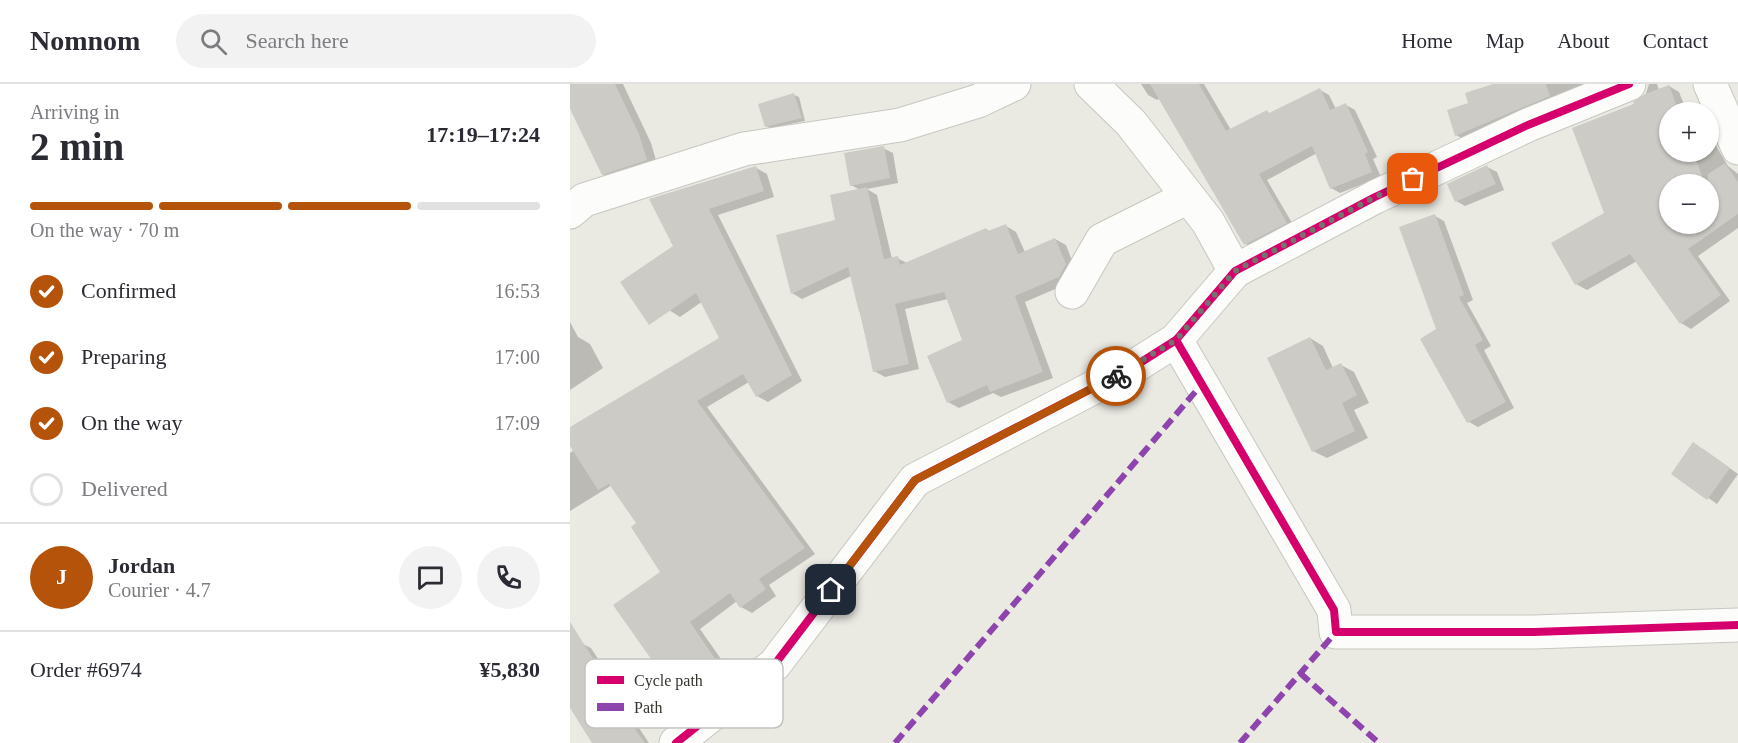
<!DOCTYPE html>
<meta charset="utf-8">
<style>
body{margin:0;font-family:"Times New Roman",serif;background:#f2f2f3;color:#2b2b33;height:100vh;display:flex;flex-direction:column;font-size:22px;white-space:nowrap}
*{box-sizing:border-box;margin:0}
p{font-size:20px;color:#7c7c81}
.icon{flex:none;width:33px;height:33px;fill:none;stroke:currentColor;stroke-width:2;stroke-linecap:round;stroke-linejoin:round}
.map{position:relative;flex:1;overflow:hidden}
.side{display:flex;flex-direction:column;background:#fff;width:570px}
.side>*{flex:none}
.fabs{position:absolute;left:1089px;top:18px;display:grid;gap:12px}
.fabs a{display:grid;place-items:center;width:60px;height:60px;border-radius:50%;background:#fff;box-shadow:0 2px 4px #0004;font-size:30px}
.pin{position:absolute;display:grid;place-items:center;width:51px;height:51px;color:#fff;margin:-26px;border-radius:12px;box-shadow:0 3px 9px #0006}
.courier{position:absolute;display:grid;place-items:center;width:60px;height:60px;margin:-30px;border:4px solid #b45309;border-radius:50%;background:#fff;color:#222;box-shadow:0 2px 8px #0007}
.summary em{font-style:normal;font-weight:700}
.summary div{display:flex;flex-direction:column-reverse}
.summary{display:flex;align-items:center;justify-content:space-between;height:102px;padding:0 30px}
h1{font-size:39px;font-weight:700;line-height:45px}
.bar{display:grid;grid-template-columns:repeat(4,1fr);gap:9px 6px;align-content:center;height:72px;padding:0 30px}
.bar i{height:8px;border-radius:4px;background:#e1e1e2}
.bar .on{background:#b45309}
.bar p{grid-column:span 4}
.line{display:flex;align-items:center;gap:15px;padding:0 30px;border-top:2px solid #e1e1e2}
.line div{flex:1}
.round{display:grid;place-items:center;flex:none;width:63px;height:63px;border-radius:32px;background:#f2f2f3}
ol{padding:0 30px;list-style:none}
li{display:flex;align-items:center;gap:18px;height:66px}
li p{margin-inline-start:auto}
li .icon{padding:6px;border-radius:50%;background:#b45309;color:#fff;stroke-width:4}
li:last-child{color:#7c7c81}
li i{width:33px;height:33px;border:3px solid #e1e1e2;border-radius:50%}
header{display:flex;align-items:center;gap:36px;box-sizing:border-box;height:84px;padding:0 30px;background:#fff;border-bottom:2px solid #e1e1e2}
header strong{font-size:28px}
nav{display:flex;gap:33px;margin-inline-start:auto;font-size:21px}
.search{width:420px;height:54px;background:#f2f2f3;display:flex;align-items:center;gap:15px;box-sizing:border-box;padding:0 21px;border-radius:33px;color:#7c7c81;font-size:22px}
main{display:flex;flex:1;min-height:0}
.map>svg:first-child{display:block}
.shadow{fill:#0003;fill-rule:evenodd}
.building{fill:#cdcbc6}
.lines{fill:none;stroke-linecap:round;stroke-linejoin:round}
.minor-casing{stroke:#c7c7c1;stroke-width:35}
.minor{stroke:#fcfcfb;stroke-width:33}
.quiet{stroke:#8e44ad;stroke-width:6;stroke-dasharray:12 6;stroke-linecap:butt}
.cycleway-casing{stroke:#fff;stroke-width:11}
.cycleway{stroke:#d6006c;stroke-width:8}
.done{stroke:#74736d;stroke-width:6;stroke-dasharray:0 10.8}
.route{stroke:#b45309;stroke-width:8}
.key{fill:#fff;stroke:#c2c2c0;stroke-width:1.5}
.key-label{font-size:16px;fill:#34332e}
</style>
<header>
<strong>Nomnom</strong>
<div class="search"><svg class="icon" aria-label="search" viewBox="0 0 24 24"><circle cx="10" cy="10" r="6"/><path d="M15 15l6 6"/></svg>Search here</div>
<nav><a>Home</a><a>Map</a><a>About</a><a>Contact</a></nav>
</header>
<main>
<section class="side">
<div class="summary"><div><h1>2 min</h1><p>Arriving in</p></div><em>17:19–17:24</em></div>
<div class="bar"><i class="on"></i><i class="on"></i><i class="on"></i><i></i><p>On the way · 70 m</p></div>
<ol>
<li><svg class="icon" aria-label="check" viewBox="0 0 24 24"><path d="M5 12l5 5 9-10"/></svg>Confirmed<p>16:53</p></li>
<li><svg class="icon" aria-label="check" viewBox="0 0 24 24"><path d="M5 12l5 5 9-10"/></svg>Preparing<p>17:00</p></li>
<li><svg class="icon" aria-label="check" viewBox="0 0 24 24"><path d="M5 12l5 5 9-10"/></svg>On the way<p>17:09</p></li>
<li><i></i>Delivered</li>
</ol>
<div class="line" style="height:108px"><b class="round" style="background:#b45309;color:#fff">J</b><div><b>Jordan</b><p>Courier · 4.7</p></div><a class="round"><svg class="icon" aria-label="chat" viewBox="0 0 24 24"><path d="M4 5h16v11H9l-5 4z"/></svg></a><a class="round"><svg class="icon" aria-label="phone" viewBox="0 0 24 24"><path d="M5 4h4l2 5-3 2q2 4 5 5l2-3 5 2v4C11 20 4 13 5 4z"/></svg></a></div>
<div class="line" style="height:78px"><div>Order #6974</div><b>¥5,830</b></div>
</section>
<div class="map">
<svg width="1168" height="659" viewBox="0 0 1168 659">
<rect width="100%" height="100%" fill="#eae9e2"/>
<g class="shadow">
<path d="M0,0H53L81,59L88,83L45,97L32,90L0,21Z"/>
<path d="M571,0H634L661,46L697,28L701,30L750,6L759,11L766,25L776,21L785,26L807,73L803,75L811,93L770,109L761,104L747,69L697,96L725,144L685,165L676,160L590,14L587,16L578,11Z"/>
<path d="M925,0H1034L897,57L886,51L900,20Z"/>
<path d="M1079,0H1087L1089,6L1099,2L1109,8L1117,28H1100V68H1138V57L1145,60L1158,82L1168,90V144L1128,172L1160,217L1121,245L1111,239L1067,177L1017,206L1006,200L1035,129L1004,44L1067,19L1075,13ZM1100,100H1138V140H1100Z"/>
<path d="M224,11L229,13L235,37L200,44L196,42Z"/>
<path d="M313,64L323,69L328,99L297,105L307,111L322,175L327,174L337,179L416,145L421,148L436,142L446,148L455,168L485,155L496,161L506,187L499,199L455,218L483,294L431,313L423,309L389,324L378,318L394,257L378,215L335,225L349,285L315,293L304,287L281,192L232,215L222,209L267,137L290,106L281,101Z"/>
<path d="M917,83L927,88L934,106L895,122L886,117Z"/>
<path d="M186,84L197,90L204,113L148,131L232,297L198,318L187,312L179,298L137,323L245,470L199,501L206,512L182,529L171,523L167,517L130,545L158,585L116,614L106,608L92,489L76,380L0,427V369L4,366L0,359V345L151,255L133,217L110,233L99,226L105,162L81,116Z"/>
<path d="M865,132L874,137L903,216L897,219L921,262L914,266L944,324L908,343L899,338L868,246Z"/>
<path d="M0,238L8,253L20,260L33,284L0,306Z"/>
<path d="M740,254L753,262L763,284L771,281L784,288L799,319L784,326L798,354L757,374L743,367Z"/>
<path d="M1133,365L1168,390L1147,420L1103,389Z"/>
<path d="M0,554L21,564L64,630L61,632L79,659H24L0,622Z"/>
</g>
<g class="building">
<path d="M0,0H45L69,50L77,76L32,91L0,25Z"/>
<path d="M580,0H629L656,47L697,26L699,29L750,4L760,26L776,19L798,68L795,70L802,88L760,105L742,62L689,90L717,139L674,161Z"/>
<path d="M923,0H976L980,12L885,52L877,26L898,19L895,9Z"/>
<path d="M1099,1L1109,28H1100V68H1123L1135,100H1100V140H1138V90L1155,79L1168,98V130L1118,165L1151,211L1110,240L1060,170L1005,201L981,159L1034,129L1002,44L1064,20L1063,18L1075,10Z"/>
<path d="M224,9L232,34L195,43L188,20Z"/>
<path d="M314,62L320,94L280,102L274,69Z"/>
<path d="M917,81L926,100L885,118L877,100Z"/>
<path d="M186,82L194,107L139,125L222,291L186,313L173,290L127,317L235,464L189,495L196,505L170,524L160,509L120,538L148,579L105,609L43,521L90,488L61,443L66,439L39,400L28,406L0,362V343L149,254L126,209L79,241L50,198L103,162L79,115Z"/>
<path d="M297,103L314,175L328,172L330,181L416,144L418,147L436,140L448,170L485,154L496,180L489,193L445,212L473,288L420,308L417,301L377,319L357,272L392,256L374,208L325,220L339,280L303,288L290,228H289L278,183L221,210L206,151L265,136L260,111Z"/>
<path d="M865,130L894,211L889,213L913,256L905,261L936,318L897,339L850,255L866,245L829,143Z"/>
<path d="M740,253L756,286L771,279L787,311L772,319L785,347L742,368L697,274Z"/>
<path d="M1123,358L1160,384L1137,416L1101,390Z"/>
<path d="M0,538L55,625L52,627L75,659H22L0,624Z"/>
</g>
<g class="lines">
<g class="minor-casing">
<g id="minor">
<path d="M521,0L561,39L638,138L665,187"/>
<path d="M1140,0L1168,64"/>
<path d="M0,128L14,116L174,65L330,41L408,17L444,0"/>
<path d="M502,208L532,156L618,113"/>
<path d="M606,256L764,526L766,548H964L1168,541"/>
<path d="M106,659L205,580L345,396L565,282L606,256L665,187L805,113L958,41L1059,0"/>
</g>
</g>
<use href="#minor" class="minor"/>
<g class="quiet">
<path d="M730,589L809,659"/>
<path d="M325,659L632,300"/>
<path d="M670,659L766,548"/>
</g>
<g class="cycleway-casing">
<g id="cycleway">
<path d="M606,256L764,526L766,548H964L1168,541"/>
<path d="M106,659L205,580L345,396L565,282L606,256L665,187L805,113L958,41L1059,0"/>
</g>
</g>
<use href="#cycleway" class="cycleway"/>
</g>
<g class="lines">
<path class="done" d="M546,292L606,256L665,187L805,113L843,95"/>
<path class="route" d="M261,506L345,396L546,292"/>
</g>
<rect x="15" y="575" width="198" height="69" rx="9" class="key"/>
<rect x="27" y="592" width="27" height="8" fill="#d6006c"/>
<rect x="27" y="619" width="27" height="8" fill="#8e44ad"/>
<g class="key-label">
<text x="64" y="602">Cycle path</text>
<text x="64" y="629">Path</text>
</g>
</svg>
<div class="fabs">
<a>+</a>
<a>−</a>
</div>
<div class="pin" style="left:843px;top:95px;background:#ea580c"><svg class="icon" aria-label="bag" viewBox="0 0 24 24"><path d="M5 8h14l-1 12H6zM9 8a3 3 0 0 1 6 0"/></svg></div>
<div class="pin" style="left:261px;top:506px;background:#1f2937"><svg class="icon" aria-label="home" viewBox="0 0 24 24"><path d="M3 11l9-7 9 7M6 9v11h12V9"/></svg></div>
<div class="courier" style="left:546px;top:292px"><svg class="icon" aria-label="bike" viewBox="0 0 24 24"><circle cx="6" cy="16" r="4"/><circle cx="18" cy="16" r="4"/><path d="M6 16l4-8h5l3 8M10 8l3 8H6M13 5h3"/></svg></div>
</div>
</main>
